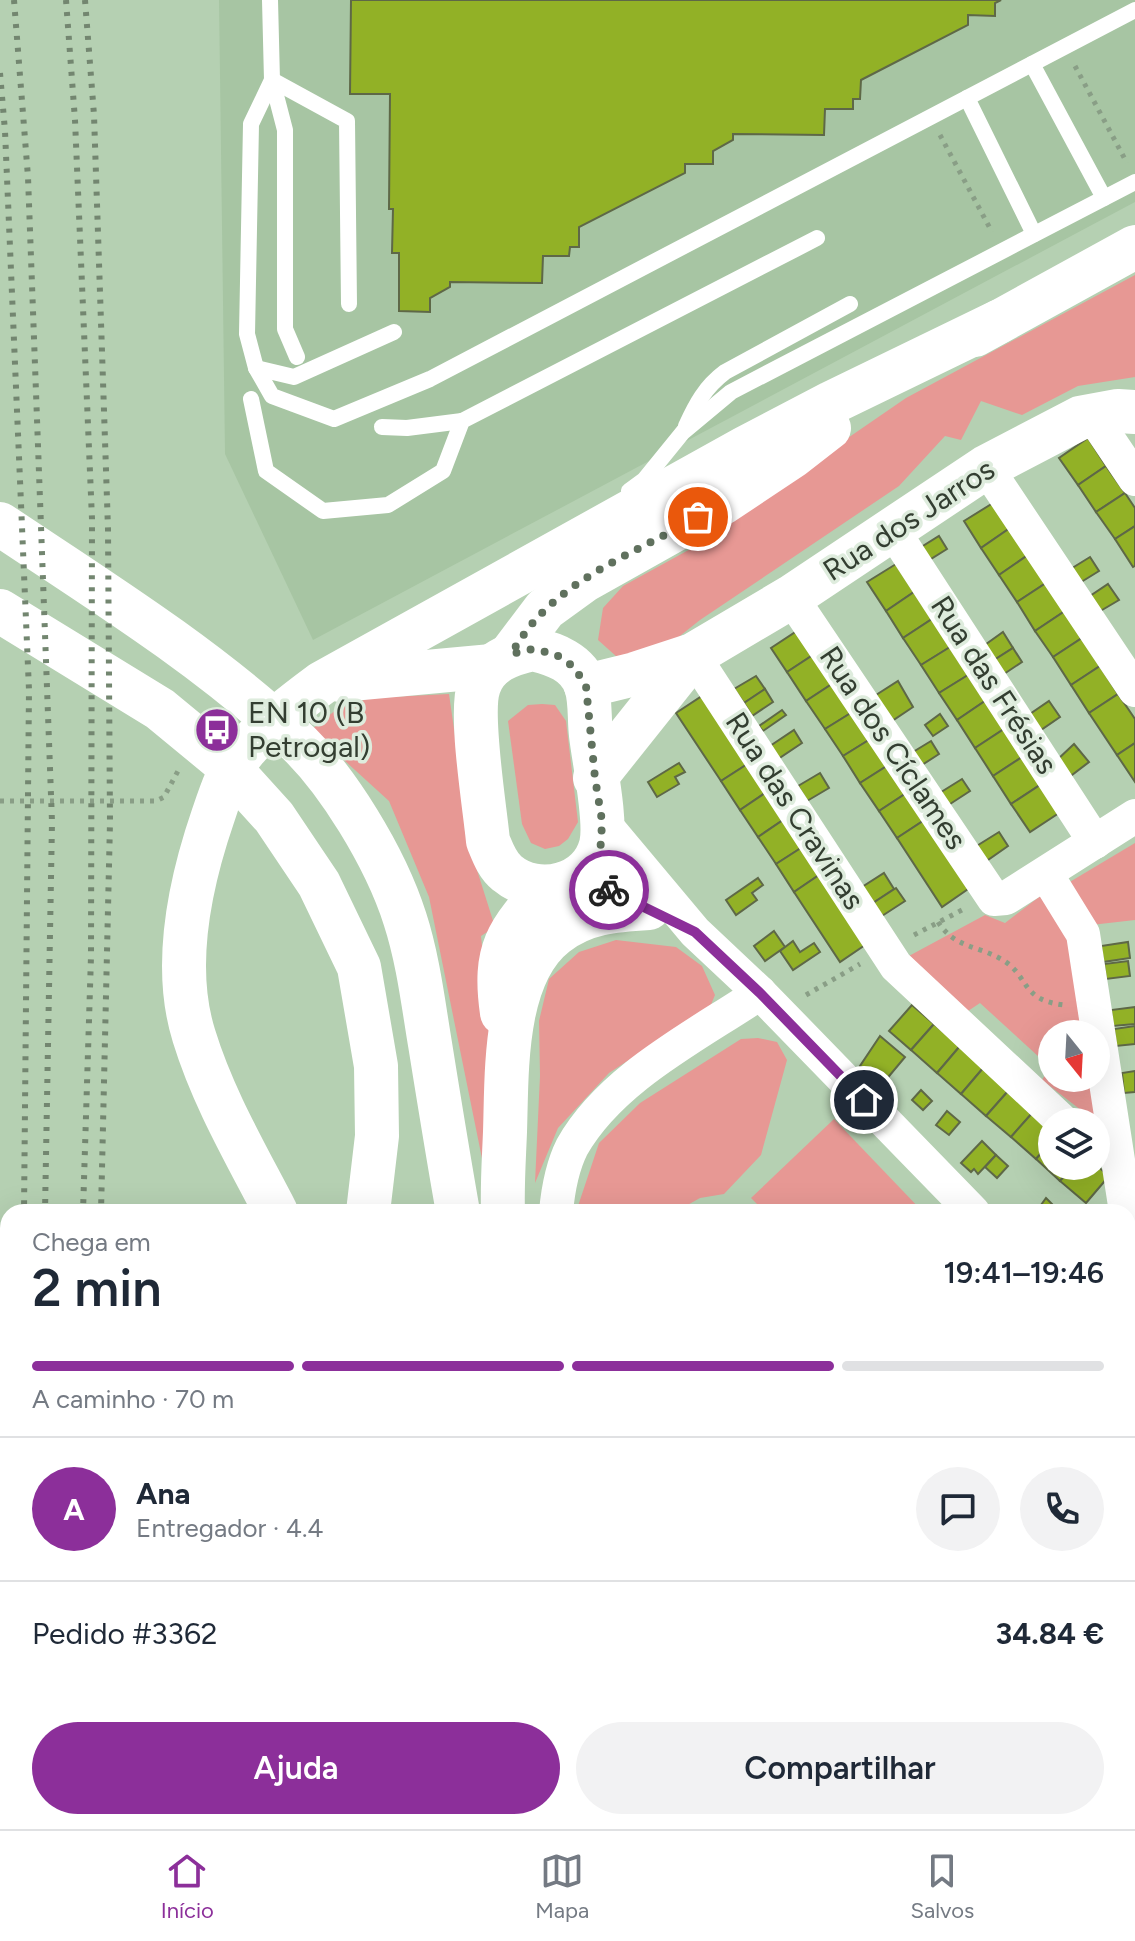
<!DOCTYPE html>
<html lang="pt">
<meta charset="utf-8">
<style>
body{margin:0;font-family:Figtree,sans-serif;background:#f2f2f3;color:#1f2937;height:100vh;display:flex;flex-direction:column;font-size:30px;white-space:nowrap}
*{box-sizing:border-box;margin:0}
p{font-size:26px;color:#747a83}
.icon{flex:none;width:44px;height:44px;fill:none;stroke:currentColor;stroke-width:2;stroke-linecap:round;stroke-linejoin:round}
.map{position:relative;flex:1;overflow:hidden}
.details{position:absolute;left:0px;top:1204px;width:1136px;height:626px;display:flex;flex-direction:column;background:#fff;border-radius:24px 24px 0 0;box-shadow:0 8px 32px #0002}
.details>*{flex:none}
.needle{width:52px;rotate:162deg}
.tools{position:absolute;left:1038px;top:1020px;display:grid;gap:16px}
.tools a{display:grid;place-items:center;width:72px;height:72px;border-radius:50%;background:#fff;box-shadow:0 8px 32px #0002;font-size:40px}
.pin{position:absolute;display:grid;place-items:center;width:68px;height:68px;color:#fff;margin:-34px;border:4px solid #fff;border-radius:50%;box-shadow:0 2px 8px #0007}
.courier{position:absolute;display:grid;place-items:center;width:80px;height:80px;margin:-40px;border:6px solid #8c2f9a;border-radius:50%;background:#fff;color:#222;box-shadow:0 2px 10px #0007}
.summary em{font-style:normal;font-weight:600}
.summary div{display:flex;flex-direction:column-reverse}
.summary{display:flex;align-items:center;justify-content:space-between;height:136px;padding:0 32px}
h1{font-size:52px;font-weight:600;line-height:60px}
.bar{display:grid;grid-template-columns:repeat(4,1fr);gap:12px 8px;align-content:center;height:96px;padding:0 32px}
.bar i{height:10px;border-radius:6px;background:#e0e1e3}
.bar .selected{background:#8c2f9a}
.bar p{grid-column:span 4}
.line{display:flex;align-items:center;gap:20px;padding:0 32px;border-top:2px solid #e0e1e3}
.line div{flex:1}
.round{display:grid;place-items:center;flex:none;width:84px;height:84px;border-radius:42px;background:#f2f2f3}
.action{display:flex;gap:16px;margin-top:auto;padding:16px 32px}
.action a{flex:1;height:92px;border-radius:48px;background:#8c2f9a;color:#fff;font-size:32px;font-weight:600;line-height:92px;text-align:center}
.action a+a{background:#f2f2f3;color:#1f2937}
.tab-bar{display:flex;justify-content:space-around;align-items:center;height:112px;border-top:2px solid #e0e1e3;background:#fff;font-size:22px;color:#747a83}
.tab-bar a{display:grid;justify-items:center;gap:4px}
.tab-bar .selected{color:#8c2f9a}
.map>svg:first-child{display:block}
.built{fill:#a7c5a3}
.green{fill:#e79894}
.building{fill:#92b126;stroke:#5e6847;stroke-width:2}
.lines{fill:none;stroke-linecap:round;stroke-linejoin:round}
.path{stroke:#899e86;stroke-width:5;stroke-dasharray:4 6;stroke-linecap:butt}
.lane{stroke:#fff;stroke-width:16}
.street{stroke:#fff;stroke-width:34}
.secondary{stroke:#fff;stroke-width:44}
.primary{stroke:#fff;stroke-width:44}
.highway{stroke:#fff;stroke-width:44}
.rail{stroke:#738670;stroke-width:6;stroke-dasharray:4 8;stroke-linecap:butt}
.done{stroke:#60715e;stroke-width:8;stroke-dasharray:0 14.4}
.route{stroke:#8c2f9a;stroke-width:10}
.labels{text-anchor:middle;stroke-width:7;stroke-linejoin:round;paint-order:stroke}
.street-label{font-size:30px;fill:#333e31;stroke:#deecdd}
.poi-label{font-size:30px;fill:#333e31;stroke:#deecdd;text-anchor:start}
</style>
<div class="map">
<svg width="1135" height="1829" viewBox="0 0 1135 1829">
<rect width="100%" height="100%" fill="#b5d0b2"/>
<path class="built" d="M219,0H1135V202L313,640L225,454Z"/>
<g class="green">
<path d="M1135,275V377L1078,386L1022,415L981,401L961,440L945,436L899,486L700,620L656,655L617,657L598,640L603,608L623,586L705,541L733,517L906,398Z"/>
<path d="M449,694L463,792L465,832L495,927L481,936L491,1034L488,1188L429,897L389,801L311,730L337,709L370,698Z"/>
<path d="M542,704L555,705L566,721L578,822L568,839L559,846L545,849L531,843L522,824L508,721L528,705Z"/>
<path d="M1135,843V920L1091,925L1063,886Z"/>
<path d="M1043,894L1077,943L1088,1034H1052V1078H1094L1099,1124L1042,1080L1050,1067L980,1003L965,1013L907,957L985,915L1005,923Z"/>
<path d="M616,940L676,947L702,966L715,995L710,1007L609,1073L558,1128L535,1183L540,1076L539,1021L549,979L579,952Z"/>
<path d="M758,1038L777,1042L787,1060L761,1155L724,1194L700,1198L675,1212H576L599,1143L640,1103L741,1039Z"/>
<path d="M834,1119L923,1212H765L751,1198Z"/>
<path d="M682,1822H993L1000,1829H685Z"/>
</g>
<g class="building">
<path d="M351,0H1001L995,3V16L968,15V25L861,80L860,99H853V109H825L824,135L733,134V140L713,151V164H685V173L579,227V247H570L569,256H543L542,283L450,282V287L430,298V312L399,311V253H392L393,209H389L390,94H350Z"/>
<path d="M1088,438L1106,466L1078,485L1059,458Z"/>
<path d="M1106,466L1125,493L1096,512L1078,485Z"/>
<path d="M1125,493L1135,508V526L1115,539L1096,512Z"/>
<path d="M993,503L1010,528L981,548L964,521Z"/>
<path d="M1135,526V566L1133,567L1115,539Z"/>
<path d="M1010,528L1028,555L999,575L981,548Z"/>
<path d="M939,536L947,549L926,562L918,549Z"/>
<path d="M1028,555L1046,583L1017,602L999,575Z"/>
<path d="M1090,557L1099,571L1078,584L1069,570Z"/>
<path d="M896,564L914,592L886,611L867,582Z"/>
<path d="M1046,583L1065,611L1035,631L1017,602Z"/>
<path d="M1108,584L1119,600L1097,613L1087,598Z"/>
<path d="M914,592L932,619L903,638L886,611Z"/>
<path d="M1065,611L1082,638L1053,657L1035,631Z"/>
<path d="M932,619L950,647L921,665L903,638Z"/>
<path d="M800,629L816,653L787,672L771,648Z"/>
<path d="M1003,632L1013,648L991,662L982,647Z"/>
<path d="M1082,638L1100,666L1071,685L1053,657Z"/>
<path d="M950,647L968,675L939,693L921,665Z"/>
<path d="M1013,648L1022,662L1001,676L991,662Z"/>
<path d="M816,653L835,682L806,701L787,672Z"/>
<path d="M1100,666L1118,694L1089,713L1071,685Z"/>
<path d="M968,675L985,701L957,720L939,693Z"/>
<path d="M756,676L765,689L744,703L734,689Z"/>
<path d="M898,681L913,707L892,721L876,695Z"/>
<path d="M835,682L854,711L825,729L806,701Z"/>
<path d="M765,689L773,702L752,716L744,703Z"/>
<path d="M705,694L749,763L721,781L676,713Z"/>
<path d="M1118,694L1135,719V743L1117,755L1089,713Z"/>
<path d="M985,701L1004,729L975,748L957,720Z"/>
<path d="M1049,701L1060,717L1038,732L1027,716Z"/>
<path d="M782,710L786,715L763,731L759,726Z"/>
<path d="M854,711L872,738L843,756L825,729Z"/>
<path d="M940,714L948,726L933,736L925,725Z"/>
<path d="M1004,729L1022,757L993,776L975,748Z"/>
<path d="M794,730L802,743L778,759L770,746Z"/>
<path d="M872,738L890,764L860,783L843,756Z"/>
<path d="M931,741L939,754L922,765L913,752Z"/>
<path d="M1135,743V782L1117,755Z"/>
<path d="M1074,744L1089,762L1068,778L1056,761Z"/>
<path d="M1022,757L1040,785L1011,804L993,776Z"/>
<path d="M679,763L685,772L675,777L679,784L657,797L648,782Z"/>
<path d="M749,763L768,791L740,810L721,781Z"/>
<path d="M890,764L908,792L879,811L860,783Z"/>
<path d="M820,773L829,788L807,801L798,786Z"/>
<path d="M962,779L970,791L947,806L938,794Z"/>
<path d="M1040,785L1059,813L1030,832L1011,804Z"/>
<path d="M768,791L786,818L758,837L740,810Z"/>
<path d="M908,792L926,819L897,838L879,811Z"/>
<path d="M786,818L804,846L776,864L758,837Z"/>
<path d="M926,819L971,887L942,907L897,838Z"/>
<path d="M999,832L1008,846L985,862L975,847Z"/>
<path d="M804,846L822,873L794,892L776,864Z"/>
<path d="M822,873L868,943L840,962L794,892Z"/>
<path d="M884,873L894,889L873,903L862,887Z"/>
<path d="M758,878L763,885L752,893L757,900L736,915L726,900Z"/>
<path d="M896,888L905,901L882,916L873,903Z"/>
<path d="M774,931L785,947L765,961L754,946Z"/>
<path d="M793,941L800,952L814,943L820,952L793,970L780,951Z"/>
<path d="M1128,942L1130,958L1103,962L1101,946Z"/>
<path d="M1128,961L1130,976L1106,979L1104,964Z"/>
<path d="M912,1005L934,1024L911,1050L889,1031Z"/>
<path d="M1135,1007V1024L1113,1026L1111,1010Z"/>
<path d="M934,1024L960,1046L937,1073L911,1050Z"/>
<path d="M1135,1026V1044L1116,1046L1114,1029Z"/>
<path d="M880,1036L905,1057L880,1087L860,1066Z"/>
<path d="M960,1046L984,1067L961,1094L937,1073Z"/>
<path d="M984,1067L1009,1090L986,1116L961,1094Z"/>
<path d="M1135,1071V1092L1124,1093L1122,1073Z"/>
<path d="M921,1090L932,1101L923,1110L912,1100Z"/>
<path d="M1009,1090L1034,1111L1011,1137L986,1116Z"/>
<path d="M947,1111L960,1122L949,1135L936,1125Z"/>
<path d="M1034,1111L1052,1127V1141L1036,1159L1011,1137Z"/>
<path d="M982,1141L996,1155L978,1174L974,1169L971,1172L961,1163Z"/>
<path d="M1052,1141V1166H1073L1060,1181L1036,1159Z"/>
<path d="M996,1155L1008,1166L997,1178L985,1167Z"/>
<path d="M1096,1165L1109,1176L1086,1203L1060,1181L1073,1166Z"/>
<path d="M1046,1198L1056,1208L1053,1212H1036Z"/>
<path d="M1128,1776L1135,1783V1829H1097L1091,1822H1128Z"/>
<path d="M510,1822H539L575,1826L574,1829H509Z"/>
</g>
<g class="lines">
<g class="path">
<path d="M1075,66L1127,163"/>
<path d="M940,135L992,232"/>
<path d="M0,801H156L164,797L178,771"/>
<path d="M938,922C955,948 976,945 1001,959C1030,975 1019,1000 1064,1005"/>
<path d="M914,935L962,910"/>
<path d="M806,995L860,964"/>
<path d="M814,1822L833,1829"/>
<path d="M964,1829L967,1826L970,1829"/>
</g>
<g class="lane">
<path d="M270,0L272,80L285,130V329L297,357"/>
<path d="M1032,64L1104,198"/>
<path d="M967,98L1034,234"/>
<path d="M349,304L347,121L272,80L251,124L247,334L256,368L272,396L334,419L430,379L1135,10"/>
<path d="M256,368L294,377L394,332"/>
<path d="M251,399L266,471L323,511L388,505L443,471L462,421L817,238"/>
<path d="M686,426C696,404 705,387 725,372L850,304"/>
<path d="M382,427L407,428L462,421"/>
<path d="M629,491L644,480L683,432L731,392L1135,182"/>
<path d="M0,1349L8,1352"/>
</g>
<g class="street">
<path d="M1092,415L1135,479"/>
<path d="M986,467L1135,690"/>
<path d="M892,529L1095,842"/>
<path d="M791,597L994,899L1006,898L1135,816"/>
<path d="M693,655L896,966L1063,1122"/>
<path d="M602,821L695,932L760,993L973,1212"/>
<path d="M1046,874L1083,934L1126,1212"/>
<path d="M556,1212C558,1190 562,1167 572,1147C611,1078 696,1036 760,993"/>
<path d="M1128,1221L1135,1262"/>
<path d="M1128,1371L1135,1378"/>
<path d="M666,1822L669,1829"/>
<path d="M1026,1822L1033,1829"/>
</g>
<g class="secondary">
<path d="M586,686L635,674L693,655L791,597L986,467L1080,418L1118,411L1135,412"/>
<path d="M595,778L693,655"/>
</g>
<g class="primary">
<path d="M975,335L1135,247"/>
<path d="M533,649C554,654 578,662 586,686C591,700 589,720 591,735C594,762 607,821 601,845C590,886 538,899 507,873C497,865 493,853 488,841C485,808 469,713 479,686C487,662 510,654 533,649Z"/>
<path d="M511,654L545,609L585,580L724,502L793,456L829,428"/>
<path d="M340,680L492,666"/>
<path d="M502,1013C493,950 507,931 548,888"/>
<path d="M276,1212C246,1154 213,1098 194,1036C172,966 190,883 213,816C221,792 228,770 244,751C266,725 295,703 322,683L745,448L831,403L1000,321"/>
<path d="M503,1212C502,1185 504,1158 505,1132C507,1072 503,975 556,934C584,912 615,910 649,908"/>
<path d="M360,1822H363"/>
<path d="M246,1829L247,1822"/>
<path d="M429,1829L431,1822"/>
</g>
<g class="highway">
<path d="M0,524C99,590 202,654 290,735C337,777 386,859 405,919C418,959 423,1002 430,1044C439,1100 448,1156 458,1212"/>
<path d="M0,611L160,709L223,761L274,817L319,884L359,967L376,1066L377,1136L368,1212"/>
</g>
<g class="rail">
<path d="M14,0L28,177L52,822L45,1212"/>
<path d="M66,0L75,120L92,519L91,956L83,1212"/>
<path d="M85,0L94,115L108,529L110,822L101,1212"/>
<path d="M0,73L5,131L29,690L24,1212"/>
<path d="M0,1787L8,1672"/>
<path d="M16,1829L17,1822"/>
<path d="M47,1829V1822"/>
<path d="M65,1829L66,1822"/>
</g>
</g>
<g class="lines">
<path class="done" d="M609,890L579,877L594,860L601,844L602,821L595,778L586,686L574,667L555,654L533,649L511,654C521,638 531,623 545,610C587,569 648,546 698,517"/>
<path class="route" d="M609,890L695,932L760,993L864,1100"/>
</g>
<defs>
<g id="bus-disc" transform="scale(2.3)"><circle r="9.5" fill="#8c2f9a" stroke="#deecdd"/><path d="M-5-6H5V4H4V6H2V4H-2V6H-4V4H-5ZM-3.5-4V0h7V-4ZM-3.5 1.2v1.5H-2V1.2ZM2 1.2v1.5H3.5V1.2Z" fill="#fff"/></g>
</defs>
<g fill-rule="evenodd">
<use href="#bus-disc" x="217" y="730"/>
</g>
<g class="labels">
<g class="street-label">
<text transform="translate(909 520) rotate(-33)" y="10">Rua dos Jarros</text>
<text transform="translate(994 685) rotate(57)" y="10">Rua das Frésias</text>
<text transform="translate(893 748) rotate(56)" y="10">Rua dos Cíclames</text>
<text transform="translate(795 811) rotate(57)" y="10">Rua das Cravinas</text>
</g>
<g class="poi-label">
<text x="248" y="723">EN 10 (B<tspan x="248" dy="34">Petrogal)</tspan></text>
</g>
</g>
</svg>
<div class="tools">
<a><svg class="needle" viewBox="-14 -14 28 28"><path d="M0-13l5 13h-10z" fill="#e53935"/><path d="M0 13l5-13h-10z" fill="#747a83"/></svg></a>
<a><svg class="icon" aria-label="layers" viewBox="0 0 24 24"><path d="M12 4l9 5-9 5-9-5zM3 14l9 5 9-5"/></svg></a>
</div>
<div class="pin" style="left:698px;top:517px;background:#ea580c"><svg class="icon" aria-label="bag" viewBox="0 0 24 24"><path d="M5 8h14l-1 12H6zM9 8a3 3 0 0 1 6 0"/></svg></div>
<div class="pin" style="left:864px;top:1100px;background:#1f2937"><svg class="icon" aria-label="home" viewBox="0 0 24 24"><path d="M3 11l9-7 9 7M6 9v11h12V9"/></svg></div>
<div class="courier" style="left:609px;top:890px"><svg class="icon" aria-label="bike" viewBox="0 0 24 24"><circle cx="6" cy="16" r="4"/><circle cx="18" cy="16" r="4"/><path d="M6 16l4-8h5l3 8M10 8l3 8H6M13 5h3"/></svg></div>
<section class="details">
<div class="summary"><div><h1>2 min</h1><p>Chega em</p></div><em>19:41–19:46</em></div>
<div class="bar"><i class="selected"></i><i class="selected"></i><i class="selected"></i><i></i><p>A caminho · 70 m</p></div>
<div class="line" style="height:144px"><b class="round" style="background:#8c2f9a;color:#fff">A</b><div><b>Ana</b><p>Entregador · 4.4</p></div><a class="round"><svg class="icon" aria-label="chat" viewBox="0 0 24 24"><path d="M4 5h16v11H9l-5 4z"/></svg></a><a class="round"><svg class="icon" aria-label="phone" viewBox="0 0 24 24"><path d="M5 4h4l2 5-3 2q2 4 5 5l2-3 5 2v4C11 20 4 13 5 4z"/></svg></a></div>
<div class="line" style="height:104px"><div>Pedido #3362</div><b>34.84 €</b></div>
<div class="action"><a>Ajuda</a><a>Compartilhar</a></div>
</section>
</div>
<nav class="tab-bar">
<a class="selected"><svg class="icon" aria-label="home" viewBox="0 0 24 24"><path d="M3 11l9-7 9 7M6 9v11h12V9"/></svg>Início</a>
<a><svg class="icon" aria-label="map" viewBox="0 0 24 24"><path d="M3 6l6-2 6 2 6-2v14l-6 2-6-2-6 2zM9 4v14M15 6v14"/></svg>Mapa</a>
<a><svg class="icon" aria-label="saved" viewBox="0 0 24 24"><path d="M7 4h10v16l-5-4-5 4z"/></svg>Salvos</a>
</nav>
